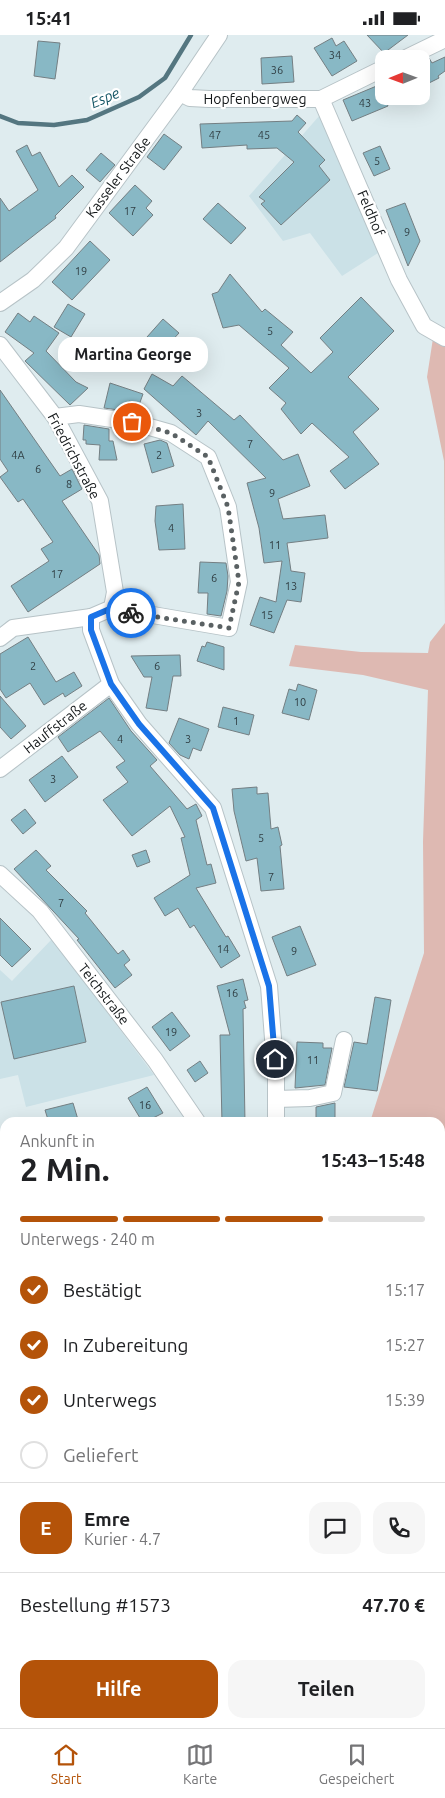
<!DOCTYPE html>
<html lang="de">
<meta charset="utf-8">
<style>
body{margin:0;font-family:Ubuntu,sans-serif;background:#f6f6f6;color:#202124;height:100vh;display:flex;flex-direction:column;font-size:19px;white-space:nowrap}
*{box-sizing:border-box;margin:0}
p{font-size:16px;color:#757577}
.icon{flex:none;width:28px;height:28px;fill:none;stroke:currentColor;stroke-width:2;stroke-linecap:round;stroke-linejoin:round}
.map{position:relative;flex:1;overflow:hidden}
.sheet{position:absolute;left:0px;top:1082px;width:445px;height:611px;display:flex;flex-direction:column;background:#fff;border-radius:15px 15px 0 0;box-shadow:0 5px 20px #0002}
.sheet>*{flex:none}
.needle{width:32px;rotate:269deg}
.tools{position:absolute;left:375px;top:15px;display:grid;gap:10px}
.tools a{display:grid;place-items:center;width:55px;height:55px;border-radius:10px;background:#fff;box-shadow:0 5px 20px #0002;font-size:25px}
.pin{position:absolute;display:grid;place-items:center;width:42px;height:42px;color:#fff;margin:-21px;border:2px solid #fff;border-radius:50%;box-shadow:0 1px 5px #0007}
.courier{position:absolute;display:grid;place-items:center;width:50px;height:50px;margin:-25px;border:4px solid #1a73e8;border-radius:50%;background:#fff;color:#222;box-shadow:0 1px 6px #0007}
.bubble{position:absolute;height:35px;border-radius:15px;background:#fff;box-shadow:0 5px 20px #0002;font-size:16px;font-weight:700;line-height:35px;text-align:center}
.head em{font-style:normal;font-weight:700}
.head div{display:flex;flex-direction:column-reverse}
.head{display:flex;align-items:center;justify-content:space-between;height:85px;padding:0 20px}
h1{font-size:32px;font-weight:700;line-height:38px}
.bar{display:grid;grid-template-columns:repeat(4,1fr);gap:8px 5px;align-content:center;height:60px;padding:0 20px}
.bar i{height:6px;border-radius:4px;background:#e0e0e0}
.bar .current{background:#b45309}
.bar p{grid-column:span 4}
.line{display:flex;align-items:center;gap:12px;padding:0 20px;border-top:1px solid #e0e0e0}
.line div{flex:1}
.round{display:grid;place-items:center;flex:none;width:52px;height:52px;border-radius:15px;background:#f6f6f6}
ol{padding:0 20px;list-style:none}
li{display:flex;align-items:center;gap:15px;height:55px}
li p{margin-inline-start:auto}
li .icon{padding:5px;border-radius:50%;background:#b45309;color:#fff;stroke-width:4}
li:last-child{color:#757577}
li i{width:28px;height:28px;border:2px solid #e0e0e0;border-radius:50%}
.button{display:flex;gap:10px;margin-top:auto;padding:10px 20px}
.button a{flex:1;height:58px;border-radius:15px;background:#b45309;color:#fff;font-size:20px;font-weight:700;line-height:58px;text-align:center}
.button a+a{background:#f6f6f6;color:#202124}
.status{display:flex;justify-content:space-between;align-items:center;height:35px;padding:0 25px;background:#fff;direction:ltr}
.status svg{height:14px;fill:currentColor}
.menu{display:flex;justify-content:space-around;align-items:center;height:70px;border-top:1px solid #e0e0e0;background:#fff;font-size:14px;color:#757577}
.menu a{display:grid;justify-items:center;gap:2px}
.menu .current{color:#b45309}
.map>svg:first-child{display:block}
.built{fill:#cbe1e7}
.green{fill:#deb9b2}
.lines{fill:none;stroke-linecap:round;stroke-linejoin:round}
.stream{stroke:#547680;stroke-width:4.5}
.building{fill:#88b8c5;stroke:#747f83}
.minor-casing{stroke:#b7c3c7;stroke-width:18}
.minor{stroke:#fff;stroke-width:16}
.done{stroke:#5a6163;stroke-width:5;stroke-dasharray:0 9}
.route{stroke:#1a73e8;stroke-width:6}
.labels{text-anchor:middle;stroke-width:4.5;stroke-linejoin:round;paint-order:stroke}
.number-label{font-size:11px;fill:#303e43}
.street-label{font-size:14px;fill:#121618;stroke:#fff}
.water-label{font-size:15px;font-style:italic;fill:#165766;stroke:#fff}
</style>
<div class="status"><b>15:41</b><svg viewBox="0 0 49 12"><path d="M0 12V9h3v3zM5 12V6h3v6zM10 12V3h3v9zM15 12V0h3v12zM26 1h20v11H26zM47 4h2v5h-2z"/></svg></div>
<div class="map">
<svg width="445" height="1693" viewBox="0 0 445 1693">
<rect width="100%" height="100%" fill="#dfecef"/>
<g class="built">
<path d="M320,80L378,218L342,241L310,198L283,206L249,161Z"/>
<path d="M52,904L154,1040L26,1072L18,1040L0,1044V935L12,946Z"/>
</g>
<path class="green" d="M434,297L445,305V1693H115L132,1689H440V1088L370,1087L424,918L423,807L428,655L363,640L289,631L295,610L361,617L428,618L430,607L445,588L444,426L427,342Z"/>
<g class="lines">
<g class="stream">
<path d="M0,81L18,88L54,90L87,85L139,62L165,43L191,0"/>
<path d="M155,1693L162,1692"/>
</g>
</g>
<g class="building">
<path d="M367,0H408L384,18Z"/>
<path d="M332,3L336,11L344,6L357,26L332,41L314,13Z"/>
<path d="M38,6L60,8L55,44L34,41Z"/>
<path d="M292,21L294,47L262,49L261,23Z"/>
<path d="M445,22V36L438,41L439,43L421,52V27L429,23L432,28Z"/>
<path d="M379,50L381,54L384,53V62L388,71L352,86L343,65Z"/>
<path d="M297,80L306,88L298,97L325,125L319,131L330,145L281,190L261,169L265,166L259,162L294,127L277,113L247,114V110L202,113L200,89L292,86Z"/>
<path d="M164,99L182,112L164,135L147,122Z"/>
<path d="M27,110L32,121L40,117L59,152L72,140L84,152L55,181L56,183L0,227V163L9,176L38,155L16,116Z"/>
<path d="M380,111L390,134L374,141L363,118Z"/>
<path d="M101,118L115,130L100,147L86,135Z"/>
<path d="M135,150L152,166L146,173L153,180L133,201L109,178Z"/>
<path d="M218,168L246,193L231,209L203,184Z"/>
<path d="M405,168L420,206L408,231L386,175Z"/>
<path d="M90,206L110,225L72,265L52,247Z"/>
<path d="M230,239L262,277L265,274L293,297L281,310L311,338L333,317L320,303L361,262L394,296L348,342L379,374L353,397L379,429L345,454L330,436L349,422L312,388L301,399L281,374L286,368L269,353L289,333L239,290L223,293L212,259L218,257Z"/>
<path d="M68,269L85,279L71,302L54,292Z"/>
<path d="M18,278L30,287L34,281L59,298L46,316L76,347L88,353L70,370L25,326L34,318L5,297Z"/>
<path d="M163,284L179,298L155,324L139,311Z"/>
<path d="M152,339L173,351L182,341L234,385L240,380L283,425L298,419L310,451L278,464L283,484L325,480L328,503L287,508L291,536L305,538L301,567L287,565L274,598L250,590L260,562L276,567L282,526L264,528L259,493L247,448L266,443L208,386L196,400L144,354Z"/>
<path d="M110,348L143,359L139,370L129,366L126,376L104,373Z"/>
<path d="M0,355L60,441L72,434L82,454L62,466L99,520L100,529L28,577L11,551L49,526L41,514L53,507L23,464L18,467L0,442L8,436L0,424Z"/>
<path d="M84,390L109,394V406H113L117,425H99L100,410L86,409V405H83Z"/>
<path d="M160,405L167,408L174,431L152,438L144,409Z"/>
<path d="M183,469L185,514L159,515L155,486L156,471Z"/>
<path d="M200,527L226,528L228,541L227,556L221,581L207,579L208,558H198Z"/>
<path d="M28,602L56,647L74,637L82,651L65,662L63,658L44,670L30,648L6,663L0,654V619Z"/>
<path d="M207,607L224,612V635L197,626L202,611L205,612Z"/>
<path d="M180,620L181,641H173L167,676L146,673L152,642H144L131,621Z"/>
<path d="M298,649L317,655L309,685L282,678L289,654L296,656Z"/>
<path d="M0,661L26,691L11,704L0,692Z"/>
<path d="M109,663L131,696L157,725L150,731L187,774L196,769L202,781L196,785L207,830L211,829L216,848L196,853L226,902L228,901L240,921L221,933L194,890L190,893L178,873L165,881L154,863L190,840L181,803L185,802L170,771L132,801L103,765L128,747L116,732L125,726L100,696L68,717L58,702Z"/>
<path d="M223,672L254,680L249,700L218,692Z"/>
<path d="M179,683L209,694L201,716L193,713L189,724L180,720L169,708Z"/>
<path d="M62,721L78,742L45,767L29,745Z"/>
<path d="M257,752V759L268,758L271,794L278,792L282,810L280,811L284,854L261,856L257,823L246,826L234,776L232,754Z"/>
<path d="M25,774L36,788L23,799L11,785Z"/>
<path d="M36,815L51,831L46,835L87,876L85,878L118,919L123,915L130,925L124,930L132,940L115,953L77,905L79,904L14,834Z"/>
<path d="M146,815L150,827L137,832L132,820Z"/>
<path d="M0,883L31,914L12,932L0,920Z"/>
<path d="M300,891L316,930L287,941L272,902Z"/>
<path d="M243,944L248,965L244,966L246,973L243,974L245,1088H222L220,1000H230L217,951Z"/>
<path d="M74,951L86,1007L14,1024L1,967Z"/>
<path d="M375,962L391,965L377,1056L344,1052L354,1007L367,1009Z"/>
<path d="M172,977L190,1001L170,1016L152,992Z"/>
<path d="M297,1007L323,1008V1013H332L325,1050L295,1053Z"/>
<path d="M200,1026L208,1038L195,1047L187,1035Z"/>
<path d="M147,1052L163,1078L143,1088L128,1063Z"/>
<path d="M73,1068L79,1088H49L45,1075Z"/>
<path d="M335,1068V1088H316V1072Z"/>
</g>
<g class="lines">
<g class="minor-casing">
<g id="minor">
<path d="M404,24L445,4"/>
<path d="M180,58L190,63L209,64H321L384,33"/>
<path d="M321,64L399,245L424,291L445,303"/>
<path d="M0,268L33,245L66,213L180,58L219,0"/>
<path d="M0,310L55,382L100,466L115,557L112,573L91,582V595L111,649L139,689L213,773L269,951L276,1043V1088"/>
<path d="M55,382L79,379L132,387L171,398L208,422L228,472L239,547L229,593L112,573"/>
<path d="M0,603L13,593L91,582"/>
<path d="M0,734L111,649"/>
<path d="M0,839L40,876L155,1025L198,1088"/>
<path d="M276,1064L310,1063L333,1058L344,1005"/>
<path d="M0,1281L5,1280"/>
<path d="M0,1384L5,1382"/>
</g>
</g>
<use href="#minor" class="minor"/>
</g>
<g class="lines">
<path class="done" d="M131,578L229,593L239,547L228,472L208,422L171,398L132,387"/>
<path class="route" d="M131,578L112,573L91,582V595L111,649L139,689L213,773L269,951L275,1024"/>
</g>
<g class="labels">
<g class="number-label">
<text x="335" y="24">34</text>
<text x="277" y="39">36</text>
<text x="365" y="72">43</text>
<text x="215" y="104">47</text>
<text x="264" y="104">45</text>
<text x="377" y="130">5</text>
<text x="130" y="180">17</text>
<text x="407" y="201">9</text>
<text x="81" y="240">19</text>
<text x="270" y="300">5</text>
<text x="199" y="382">3</text>
<text x="250" y="413">7</text>
<text x="18" y="424">4A</text>
<text x="159" y="424">2</text>
<text x="38" y="438">6</text>
<text x="69" y="453">8</text>
<text x="272" y="462">9</text>
<text x="171" y="497">4</text>
<text x="275" y="514">11</text>
<text x="57" y="543">17</text>
<text x="214" y="547">6</text>
<text x="291" y="555">13</text>
<text x="267" y="584">15</text>
<text x="33" y="635">2</text>
<text x="157" y="635">6</text>
<text x="300" y="671">10</text>
<text x="236" y="690">1</text>
<text x="120" y="708">4</text>
<text x="188" y="708">3</text>
<text x="53" y="748">3</text>
<text x="261" y="807">5</text>
<text x="271" y="846">7</text>
<text x="61" y="872">7</text>
<text x="223" y="918">14</text>
<text x="294" y="920">9</text>
<text x="232" y="962">16</text>
<text x="171" y="1001">19</text>
<text x="313" y="1029">11</text>
<text x="145" y="1074">16</text>
</g>
<g class="street-label">
<text x="255" y="69">Hopfenbergweg</text>
<text transform="translate(118 142) rotate(-53)" y="5">Kasseler Straße</text>
<text transform="translate(371 178) rotate(67)" y="5">Feldhof</text>
<text transform="translate(74 421) rotate(62)" y="5">Friedrichstraße</text>
<text transform="translate(55 692) rotate(-38)" y="5">Hauffstraße</text>
<text transform="translate(104 959) rotate(52)" y="5">Teichstraße</text>
</g>
<g class="water-label">
<text transform="translate(105 63) rotate(-23)" y="5">Espe</text>
</g>
</g>
</svg>
<div class="tools">
<a><svg class="needle" viewBox="-14 -14 28 28"><path d="M0-13l5 13h-10z" fill="#e53935"/><path d="M0 13l5-13h-10z" fill="#757577"/></svg></a>
</div>
<div class="pin" style="left:132px;top:387px;background:#ea580c"><svg class="icon" aria-label="bag" viewBox="0 0 24 24"><path d="M5 8h14l-1 12H6zM9 8a3 3 0 0 1 6 0"/></svg></div>
<div class="pin" style="left:275px;top:1024px;background:#1f2937"><svg class="icon" aria-label="home" viewBox="0 0 24 24"><path d="M3 11l9-7 9 7M6 9v11h12V9"/></svg></div>
<div class="courier" style="left:131px;top:578px"><svg class="icon" aria-label="bike" viewBox="0 0 24 24"><circle cx="6" cy="16" r="4"/><circle cx="18" cy="16" r="4"/><path d="M6 16l4-8h5l3 8M10 8l3 8H6M13 5h3"/></svg></div>
<div class="bubble" style="left:58px;top:302px;width:150px">Martina George</div>
<section class="sheet">
<div class="head"><div><h1>2 Min.</h1><p>Ankunft in</p></div><em>15:43–15:48</em></div>
<div class="bar"><i class="current"></i><i class="current"></i><i class="current"></i><i></i><p>Unterwegs · 240 m</p></div>
<ol>
<li><svg class="icon" aria-label="check" viewBox="0 0 24 24"><path d="M5 12l5 5 9-10"/></svg>Bestätigt<p>15:17</p></li>
<li><svg class="icon" aria-label="check" viewBox="0 0 24 24"><path d="M5 12l5 5 9-10"/></svg>In Zubereitung<p>15:27</p></li>
<li><svg class="icon" aria-label="check" viewBox="0 0 24 24"><path d="M5 12l5 5 9-10"/></svg>Unterwegs<p>15:39</p></li>
<li><i></i>Geliefert</li>
</ol>
<div class="line" style="height:90px"><b class="round" style="background:#b45309;color:#fff">E</b><div><b>Emre</b><p>Kurier · 4.7</p></div><a class="round"><svg class="icon" aria-label="chat" viewBox="0 0 24 24"><path d="M4 5h16v11H9l-5 4z"/></svg></a><a class="round"><svg class="icon" aria-label="phone" viewBox="0 0 24 24"><path d="M5 4h4l2 5-3 2q2 4 5 5l2-3 5 2v4C11 20 4 13 5 4z"/></svg></a></div>
<div class="line" style="height:65px"><div>Bestellung #1573</div><b>47.70 €</b></div>
<div class="button"><a>Hilfe</a><a>Teilen</a></div>
</section>
</div>
<nav class="menu">
<a class="current"><svg class="icon" aria-label="home" viewBox="0 0 24 24"><path d="M3 11l9-7 9 7M6 9v11h12V9"/></svg>Start</a>
<a><svg class="icon" aria-label="map" viewBox="0 0 24 24"><path d="M3 6l6-2 6 2 6-2v14l-6 2-6-2-6 2zM9 4v14M15 6v14"/></svg>Karte</a>
<a><svg class="icon" aria-label="saved" viewBox="0 0 24 24"><path d="M7 4h10v16l-5-4-5 4z"/></svg>Gespeichert</a>
</nav>
